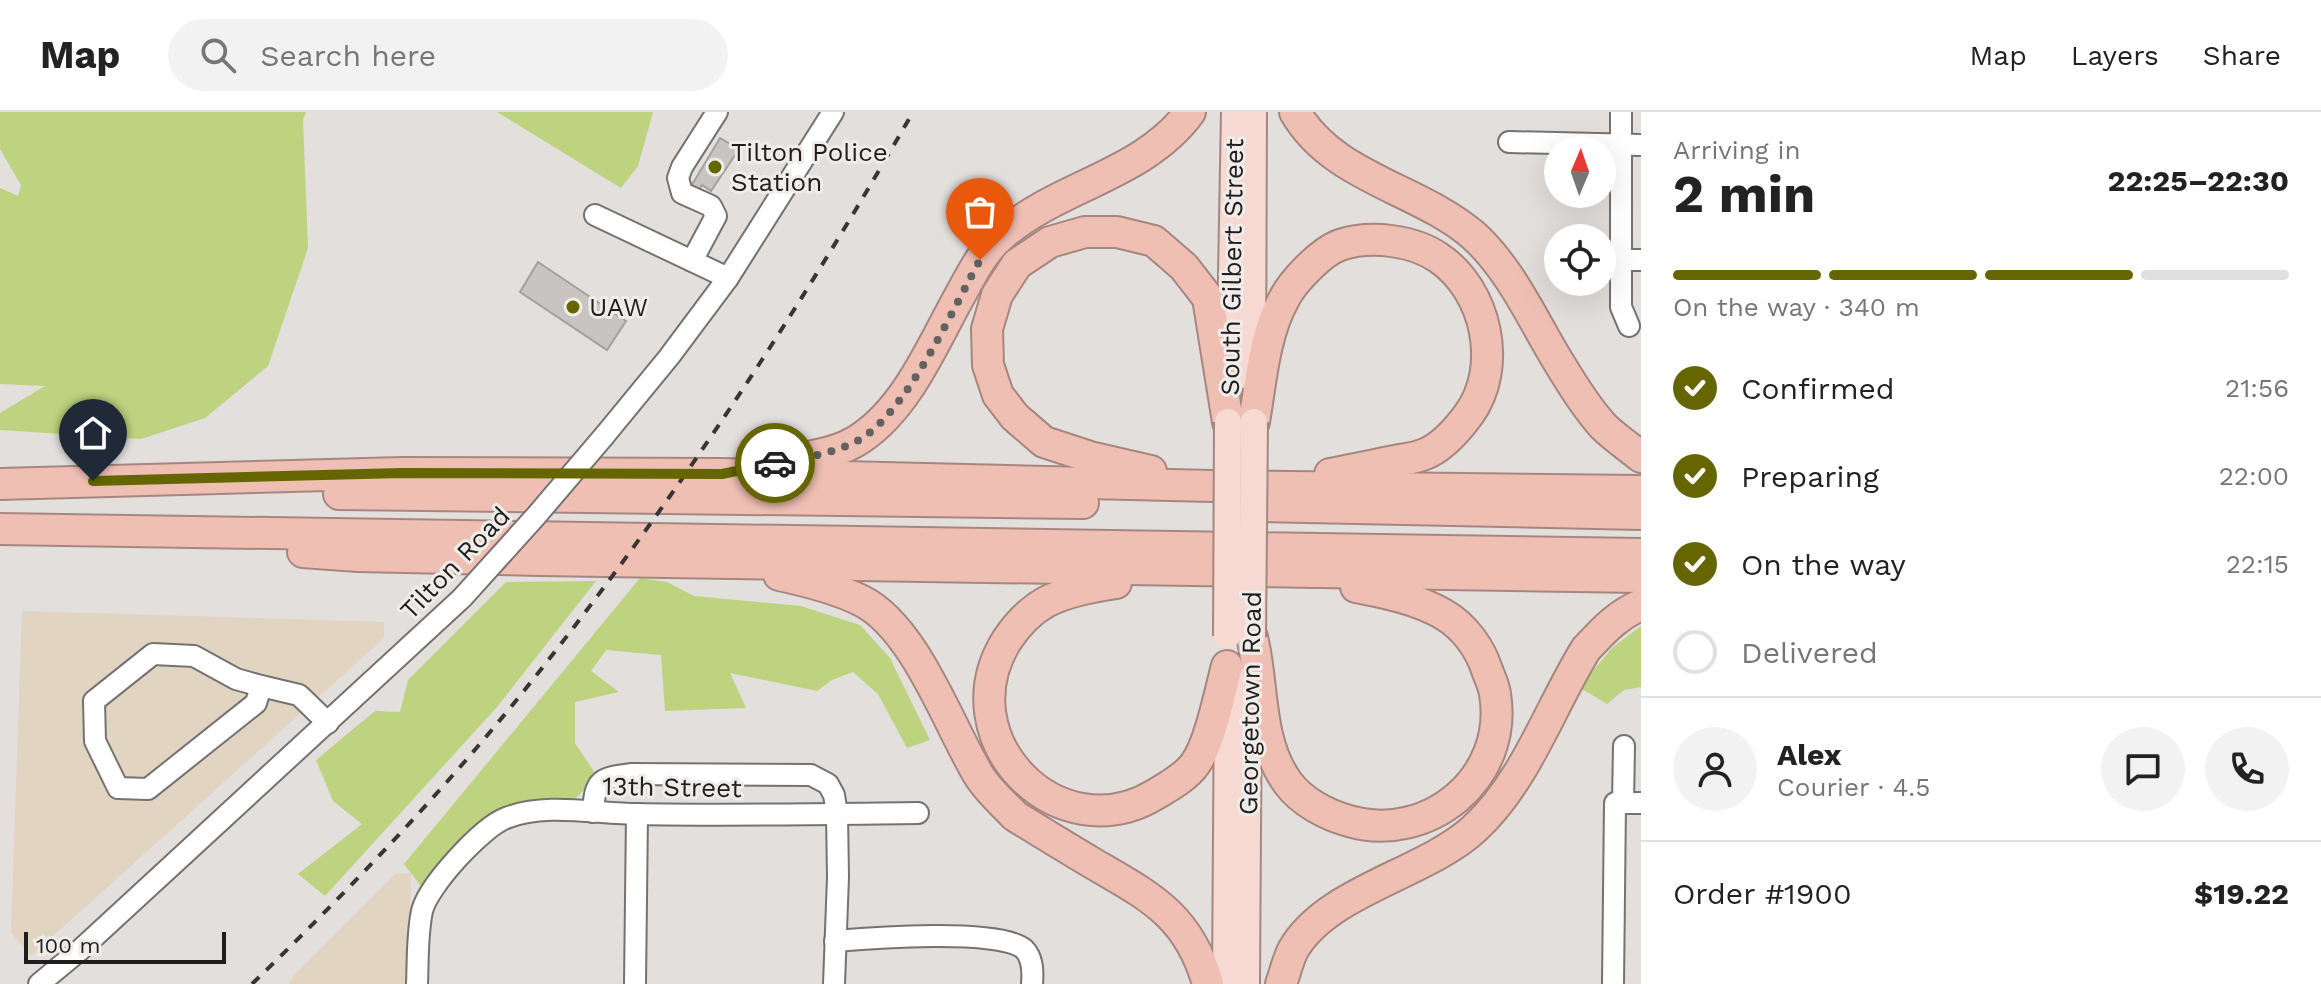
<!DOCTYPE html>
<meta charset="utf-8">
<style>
body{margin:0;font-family:"Work Sans",sans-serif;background:#f2f2f2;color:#222;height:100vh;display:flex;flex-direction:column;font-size:30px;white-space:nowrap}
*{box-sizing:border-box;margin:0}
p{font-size:26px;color:#767676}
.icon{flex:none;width:44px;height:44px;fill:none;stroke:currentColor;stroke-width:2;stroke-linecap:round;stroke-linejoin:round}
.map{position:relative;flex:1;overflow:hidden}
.panel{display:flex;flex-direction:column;background:#fff;width:680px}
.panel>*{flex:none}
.needle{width:52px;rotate:2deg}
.buttons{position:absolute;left:1544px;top:24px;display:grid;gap:16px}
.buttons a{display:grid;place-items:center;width:72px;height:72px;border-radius:50%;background:#fff;box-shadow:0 8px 32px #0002;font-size:40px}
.scale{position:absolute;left:24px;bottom:20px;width:202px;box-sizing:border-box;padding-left:8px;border:4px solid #1f1e1e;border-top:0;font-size:22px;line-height:28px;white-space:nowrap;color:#1f1e1e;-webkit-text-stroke:6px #efecea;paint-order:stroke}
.pin{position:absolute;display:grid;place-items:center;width:68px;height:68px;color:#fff;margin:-82px -34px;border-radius:50% 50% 50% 0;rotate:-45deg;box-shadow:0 0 8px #0007}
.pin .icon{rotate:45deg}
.courier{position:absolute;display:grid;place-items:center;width:80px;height:80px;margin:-40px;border:6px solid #660;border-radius:50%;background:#fff;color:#222;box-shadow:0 2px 10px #0007}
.overview em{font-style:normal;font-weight:700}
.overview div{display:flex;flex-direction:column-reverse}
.overview{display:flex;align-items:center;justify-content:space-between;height:136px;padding:0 32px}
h1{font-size:52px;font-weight:700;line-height:60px}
.bar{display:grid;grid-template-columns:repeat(4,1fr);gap:12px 8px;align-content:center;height:96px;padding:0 32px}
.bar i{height:10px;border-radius:6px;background:#e0e0e0}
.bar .on{background:#660}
.bar p{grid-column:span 4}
.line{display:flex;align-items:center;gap:20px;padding:0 32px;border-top:2px solid #e0e0e0}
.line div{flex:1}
.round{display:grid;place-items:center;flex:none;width:84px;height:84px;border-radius:42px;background:#f2f2f2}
ol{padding:0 32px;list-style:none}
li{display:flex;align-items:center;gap:24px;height:88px}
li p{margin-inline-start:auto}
li .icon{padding:8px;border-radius:50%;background:#660;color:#fff;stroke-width:4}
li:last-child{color:#767676}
li i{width:44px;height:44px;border:4px solid #e0e0e0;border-radius:50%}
header{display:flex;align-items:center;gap:48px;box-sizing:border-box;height:112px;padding:0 40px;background:#fff;border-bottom:2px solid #e0e0e0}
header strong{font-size:38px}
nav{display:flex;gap:44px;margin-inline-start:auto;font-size:28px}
.search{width:560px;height:72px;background:#f2f2f2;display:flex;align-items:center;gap:20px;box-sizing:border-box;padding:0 28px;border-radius:44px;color:#767676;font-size:30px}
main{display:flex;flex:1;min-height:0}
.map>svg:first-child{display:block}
.industrial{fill:#e1d4c0}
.green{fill:#bdd37f}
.building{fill:#c7c4c2;stroke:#a3a09e;stroke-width:2}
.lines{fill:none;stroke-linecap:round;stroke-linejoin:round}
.minor-casing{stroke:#757270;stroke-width:24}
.major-casing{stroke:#a68780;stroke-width:30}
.highway-casing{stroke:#a68780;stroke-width:34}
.minor{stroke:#fff;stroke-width:20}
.major{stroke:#f5d9d2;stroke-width:26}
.highway{stroke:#efbfb4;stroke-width:30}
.rail{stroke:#373535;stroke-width:4;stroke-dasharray:10 10;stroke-linecap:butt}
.minor-bridge-casing{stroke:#757270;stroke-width:24;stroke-linecap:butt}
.major-bridge-casing{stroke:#a68780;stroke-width:30;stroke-linecap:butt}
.minor-bridge{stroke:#fff;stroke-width:20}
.major-bridge{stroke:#f5d9d2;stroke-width:26}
.done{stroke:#636261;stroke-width:8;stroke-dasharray:0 14.4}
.route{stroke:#660;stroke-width:10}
.poi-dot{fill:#660;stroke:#efecea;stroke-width:3}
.labels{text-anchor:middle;stroke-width:6;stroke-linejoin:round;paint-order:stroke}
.poi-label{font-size:26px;fill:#1f1e1e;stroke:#efecea;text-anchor:start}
.street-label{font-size:26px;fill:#1f1e1e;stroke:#efecea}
</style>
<header>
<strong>Map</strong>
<div class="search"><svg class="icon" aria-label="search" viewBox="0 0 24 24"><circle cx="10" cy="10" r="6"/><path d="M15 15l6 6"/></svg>Search here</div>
<nav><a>Map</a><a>Layers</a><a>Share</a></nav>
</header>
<main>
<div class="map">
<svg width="1641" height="872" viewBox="0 0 1641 872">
<rect width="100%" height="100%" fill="#e2dfdd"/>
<g class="industrial">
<path d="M22,499L384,510V526L31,844L11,820Z"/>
<path d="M411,761L408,872H289L296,861L395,762Z"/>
</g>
<g class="green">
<path d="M0,0H306L303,8L308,136L268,254L205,306L141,327L0,318V301L45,274L0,272V76L18,84L21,73L0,37Z"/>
<path d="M497,0H653L638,54L621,76Z"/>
<path d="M640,466L667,470L694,484L801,494L860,513L890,546L930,628L907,636L878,582L853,560L832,568L817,579L730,561L746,596L665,599L661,543L606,538L591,559L619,580L575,590V631L597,664L575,687C554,688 520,688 501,697C467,712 445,750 424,778L404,752Z"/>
<path d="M596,469L497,595L325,784L298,762L362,712L333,689L316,648L375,599L400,600L408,568L506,470Z"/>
<path d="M1641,514V575L1624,578L1607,592L1579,575L1613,535Z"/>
</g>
<g class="building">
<path d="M720,26L739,37L711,79L702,73L698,80L690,76Z"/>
<path d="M538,150L626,209L607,238L520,180Z"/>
</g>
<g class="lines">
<g class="minor-casing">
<g id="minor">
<path d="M1621,0V195L1629,214"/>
<path d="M1509,30L1641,33"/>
<path d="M595,103L728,166"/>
<path d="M1602,148H1641"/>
<path d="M692,149L716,104L711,94L682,81L678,66L682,55L717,0"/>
<path d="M605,323L669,245L728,166L833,0"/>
<path d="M261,574L236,567L194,544L153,542L94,589L95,629L118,676L148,677L256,591L261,574L299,583L328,611"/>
<path d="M1623,691L1624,634"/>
<path d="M593,700C595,667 600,666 632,662L811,663L828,672L834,683L837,702L838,765L834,872"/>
<path d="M835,829C869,826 1000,816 1024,837C1033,846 1033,860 1032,872"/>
<path d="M39,872L80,838L462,486"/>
<path d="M417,872C418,848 417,823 422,799C428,774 481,716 506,706C546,690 596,702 638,702C731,704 825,702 918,701"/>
<path d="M635,872L637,702"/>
<path d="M1613,872L1615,691H1641"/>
</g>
</g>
<g class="major-casing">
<g id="major">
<path d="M1252,266L1253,0"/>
<path d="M1230,272L1235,0"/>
<path d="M1226,872L1228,576"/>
<path d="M1246,872L1248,568"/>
</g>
</g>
<g class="highway-casing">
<g id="highway">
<path d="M1295,0C1333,66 1418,76 1473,123C1512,158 1534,211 1561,254C1573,274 1587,296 1603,314C1614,325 1629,335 1641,345"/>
<path d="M1254,310C1261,269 1264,223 1284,187C1293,169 1321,140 1340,133C1371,123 1413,128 1439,146C1487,179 1503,255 1469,302C1458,317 1443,335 1425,342C1416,346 1405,347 1395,349C1374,353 1352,358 1330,362"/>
<path d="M780,350C807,345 838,342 861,326C907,295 932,234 958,187C971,164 982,139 1003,122C1060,73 1144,63 1190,0"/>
<path d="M1151,359L1090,345L1044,330L1015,305L998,283L988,253L987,217L997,183L1017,152L1050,130L1085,120H1117L1154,129L1184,155L1208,186L1228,310"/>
<path d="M0,372L402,361L722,362L1212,374L1641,379"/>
<path d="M339,382L1083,391"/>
<path d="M1259,394L1641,402"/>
<path d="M0,417L1641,442"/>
<path d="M303,440L358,444L540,448L1641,465"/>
<path d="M779,463C807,469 836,476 862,489C915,516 948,612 978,662C987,678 1003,691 1015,704C1041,720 1067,736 1094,752C1151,785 1189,804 1208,872"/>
<path d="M1116,471C1092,475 1067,479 1046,490C1030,499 1017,513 1007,528C945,626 1058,742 1156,682C1169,674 1186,665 1195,652C1210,632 1220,580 1227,554"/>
<path d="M1252,525C1264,573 1257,629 1288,671C1302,690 1327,703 1349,709C1428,732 1509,666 1495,582C1494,574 1490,566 1487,558C1480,536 1464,514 1443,502C1417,487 1386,481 1356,475"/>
<path d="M1281,872C1285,861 1288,848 1293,838C1326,779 1425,762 1474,717C1526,669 1549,597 1586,537C1602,520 1618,502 1641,493"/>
</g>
</g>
<use href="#minor" class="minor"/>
<use href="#major" class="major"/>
<use href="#highway" class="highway"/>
<path class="rail" d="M252,872C347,780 440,683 523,580C669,398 797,202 913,0"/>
<g class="minor-bridge-casing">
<path id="minor-bridge" d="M462,486L536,404L605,323"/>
</g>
<g class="major-bridge-casing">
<g id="major-bridge">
<path d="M1227,524L1228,310"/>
<path d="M1252,525L1254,310"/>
</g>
</g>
<use href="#minor-bridge" class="minor-bridge"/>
<use href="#major-bridge" class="major-bridge"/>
</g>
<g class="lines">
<path class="done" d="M775,351C804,346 833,342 859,328C908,299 952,198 980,148"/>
<path class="route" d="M93,369L402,361L722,362L775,351"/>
</g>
<g class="poi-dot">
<circle cx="715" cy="55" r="8"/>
<circle cx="573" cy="195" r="8"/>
</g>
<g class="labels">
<g class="poi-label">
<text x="731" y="49">Tilton Police<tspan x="731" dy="30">Station</tspan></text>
<text x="589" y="204">UAW</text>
</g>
<g class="street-label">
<text transform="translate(1232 155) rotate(-89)" y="9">South Gilbert Street</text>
<text transform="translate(455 451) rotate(-46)" y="9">Tilton Road</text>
<text transform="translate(1250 591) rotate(-89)" y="9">Georgetown Road</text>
<text transform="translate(672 675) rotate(1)" y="9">13th Street</text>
</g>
</g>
</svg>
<div class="buttons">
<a><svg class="needle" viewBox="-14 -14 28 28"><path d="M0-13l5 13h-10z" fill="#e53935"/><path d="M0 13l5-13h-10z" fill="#767676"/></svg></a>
<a><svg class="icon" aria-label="locate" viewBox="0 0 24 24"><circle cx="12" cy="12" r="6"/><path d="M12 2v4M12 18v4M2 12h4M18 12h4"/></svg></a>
</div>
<div class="scale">100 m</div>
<div class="pin" style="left:980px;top:148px;background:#ea580c"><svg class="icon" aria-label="bag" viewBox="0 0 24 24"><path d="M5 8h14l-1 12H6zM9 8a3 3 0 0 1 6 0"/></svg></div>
<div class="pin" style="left:93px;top:369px;background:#1f2937"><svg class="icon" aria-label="home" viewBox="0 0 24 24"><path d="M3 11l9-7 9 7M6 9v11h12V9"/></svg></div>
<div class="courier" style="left:775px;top:351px"><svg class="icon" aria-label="car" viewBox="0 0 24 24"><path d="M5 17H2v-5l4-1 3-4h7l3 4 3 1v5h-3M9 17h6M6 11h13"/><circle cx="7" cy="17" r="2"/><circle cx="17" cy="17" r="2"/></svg></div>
</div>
<section class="panel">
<div class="overview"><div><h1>2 min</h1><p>Arriving in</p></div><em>22:25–22:30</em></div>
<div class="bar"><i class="on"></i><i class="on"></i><i class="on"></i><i></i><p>On the way · 340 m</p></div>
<ol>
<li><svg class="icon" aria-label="check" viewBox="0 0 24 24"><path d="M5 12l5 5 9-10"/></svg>Confirmed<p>21:56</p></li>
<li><svg class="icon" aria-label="check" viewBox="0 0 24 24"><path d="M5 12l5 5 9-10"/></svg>Preparing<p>22:00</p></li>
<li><svg class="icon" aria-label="check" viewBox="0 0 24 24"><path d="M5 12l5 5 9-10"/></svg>On the way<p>22:15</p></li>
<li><i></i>Delivered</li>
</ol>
<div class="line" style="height:144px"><a class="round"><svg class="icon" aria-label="person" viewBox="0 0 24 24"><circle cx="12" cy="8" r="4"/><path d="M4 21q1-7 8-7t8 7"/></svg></a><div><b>Alex</b><p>Courier · 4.5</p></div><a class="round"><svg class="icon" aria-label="chat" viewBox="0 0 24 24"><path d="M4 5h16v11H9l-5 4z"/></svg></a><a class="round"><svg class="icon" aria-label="phone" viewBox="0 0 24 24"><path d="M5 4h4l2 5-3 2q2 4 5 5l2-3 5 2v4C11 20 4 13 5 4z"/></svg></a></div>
<div class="line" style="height:104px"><div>Order #1900</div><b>$19.22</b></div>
</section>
</main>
